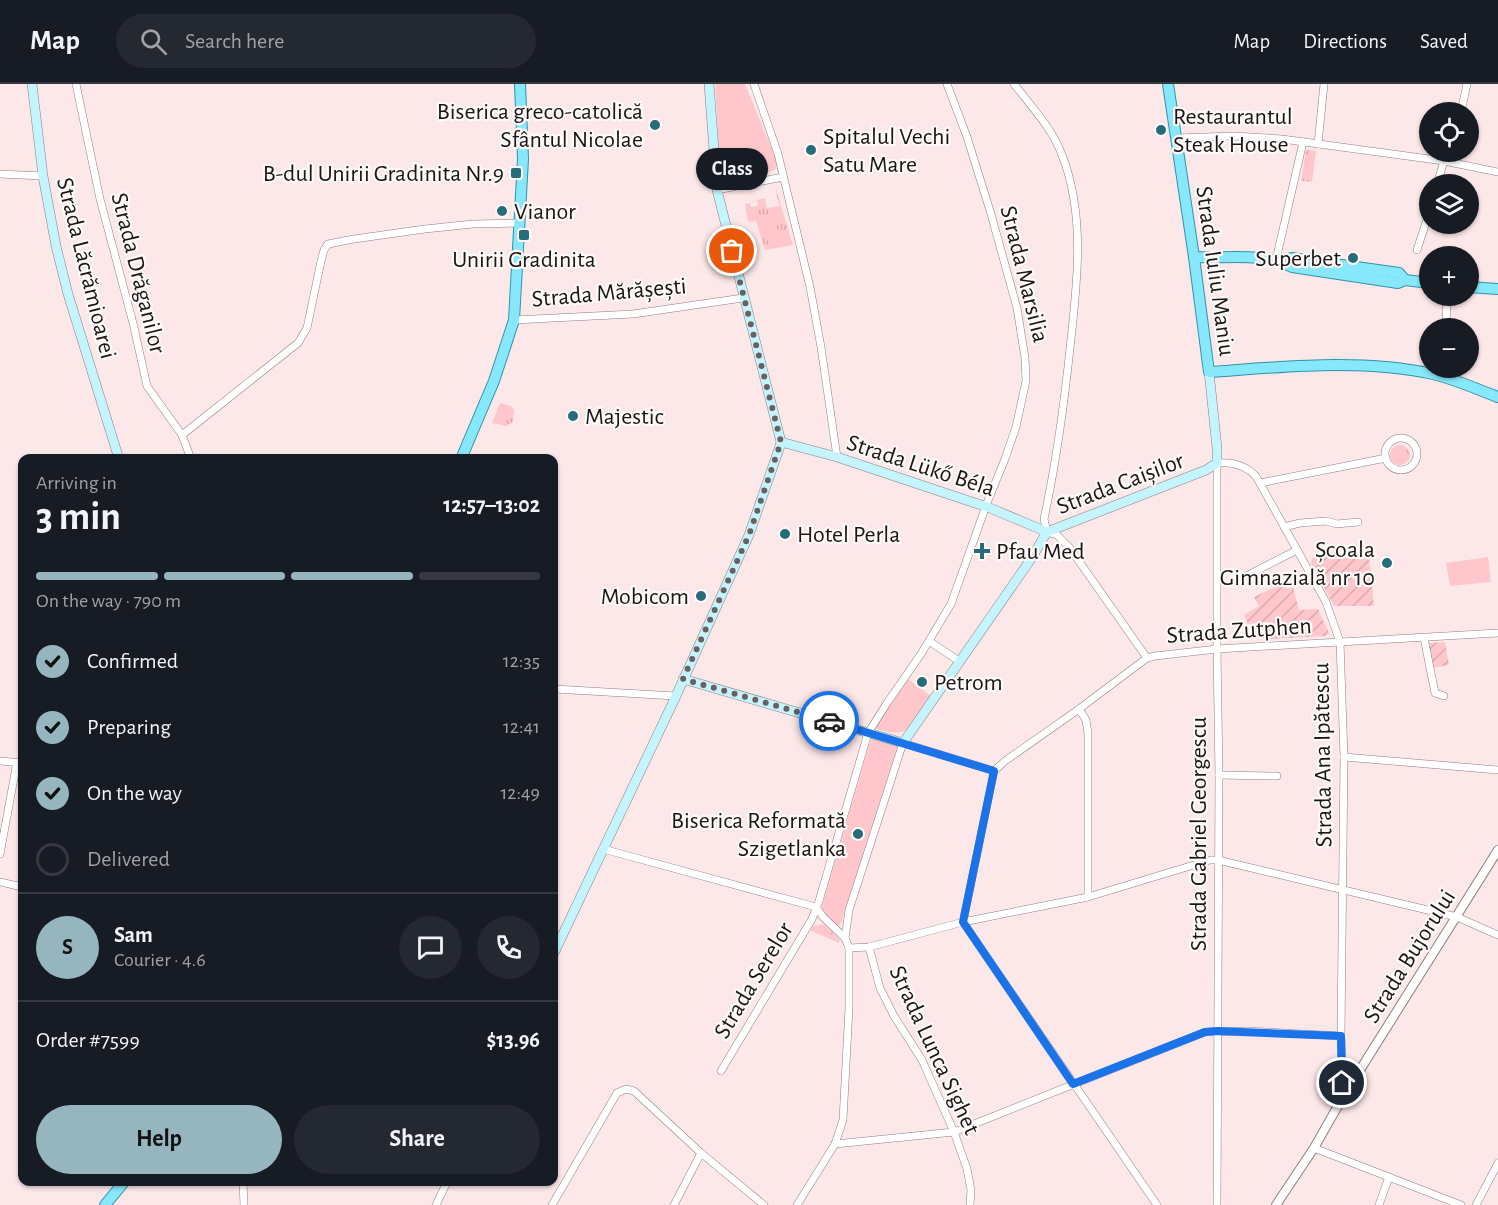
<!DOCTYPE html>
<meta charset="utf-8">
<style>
body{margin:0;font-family:"Alegreya Sans",sans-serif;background:#242831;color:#f1f3f6;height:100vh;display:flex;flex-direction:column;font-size:22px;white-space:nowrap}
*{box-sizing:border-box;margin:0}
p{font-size:20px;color:#9ea1a6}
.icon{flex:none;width:33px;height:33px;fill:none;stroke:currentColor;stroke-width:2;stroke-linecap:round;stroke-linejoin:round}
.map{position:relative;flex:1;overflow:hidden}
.sheet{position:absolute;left:18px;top:370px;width:540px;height:732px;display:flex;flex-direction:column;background:#171b24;border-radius:12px;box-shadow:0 2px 4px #0004}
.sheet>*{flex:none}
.buttons{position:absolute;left:1419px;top:18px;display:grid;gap:12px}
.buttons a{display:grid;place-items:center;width:60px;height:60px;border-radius:50%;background:#171b24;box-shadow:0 2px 4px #0004;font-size:30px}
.pin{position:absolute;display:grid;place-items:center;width:51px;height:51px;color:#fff;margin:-26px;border:3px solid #fff;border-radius:50%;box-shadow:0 2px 6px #0007}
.courier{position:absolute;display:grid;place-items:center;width:60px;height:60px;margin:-30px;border:4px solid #1a73e8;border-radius:50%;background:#fff;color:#222;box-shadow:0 2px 8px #0007}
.bubble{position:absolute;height:42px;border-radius:21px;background:#171b24;box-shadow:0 2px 4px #0004;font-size:20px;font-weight:700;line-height:42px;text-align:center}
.summary em{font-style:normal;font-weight:700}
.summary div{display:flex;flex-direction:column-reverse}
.summary{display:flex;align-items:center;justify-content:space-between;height:102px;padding:0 18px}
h1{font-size:39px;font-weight:700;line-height:45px}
.bar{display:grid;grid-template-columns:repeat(4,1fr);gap:9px 6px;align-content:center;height:72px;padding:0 18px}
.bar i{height:8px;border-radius:4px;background:#363941}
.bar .active{background:#96b6bf}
.bar p{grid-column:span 4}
.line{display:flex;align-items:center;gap:15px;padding:0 18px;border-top:2px solid #363941}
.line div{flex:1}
.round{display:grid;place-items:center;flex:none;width:63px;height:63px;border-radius:32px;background:#242831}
ol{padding:0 18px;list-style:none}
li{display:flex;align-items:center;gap:18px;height:66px}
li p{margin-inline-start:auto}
li .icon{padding:6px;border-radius:50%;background:#96b6bf;color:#111;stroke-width:4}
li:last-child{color:#9ea1a6}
li i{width:33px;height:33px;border:3px solid #363941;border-radius:50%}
.primary-button{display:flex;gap:12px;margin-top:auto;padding:12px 18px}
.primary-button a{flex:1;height:69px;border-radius:36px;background:#96b6bf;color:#111;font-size:24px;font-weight:700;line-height:69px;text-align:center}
.primary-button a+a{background:#242831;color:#f1f3f6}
header{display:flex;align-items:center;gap:36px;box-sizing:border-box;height:84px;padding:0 30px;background:#171b24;border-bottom:2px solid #363941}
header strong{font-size:28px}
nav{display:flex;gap:33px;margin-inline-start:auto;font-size:21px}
.search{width:420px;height:54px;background:#242831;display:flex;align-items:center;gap:15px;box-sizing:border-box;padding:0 21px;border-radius:33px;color:#9ea1a6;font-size:22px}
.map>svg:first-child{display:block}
.grass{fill:url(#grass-tufts)}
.park{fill:#ffc7cb}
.garden{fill:url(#garden-furrows)}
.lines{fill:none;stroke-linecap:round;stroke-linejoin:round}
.minor-casing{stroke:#907e7f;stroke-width:8}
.tertiary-casing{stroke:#907e7f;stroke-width:10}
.secondary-casing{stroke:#907e7f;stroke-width:10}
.primary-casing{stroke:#2f94a9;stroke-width:12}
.minor{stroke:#fff;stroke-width:7}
.tertiary{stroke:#fff;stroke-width:8}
.secondary{stroke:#c4f4fd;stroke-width:9}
.primary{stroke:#88e8fb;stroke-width:10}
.done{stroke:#6b5f5f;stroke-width:6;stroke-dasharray:0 10.8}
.route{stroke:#1a73e8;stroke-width:8}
.poi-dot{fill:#266c7b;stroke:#fefafa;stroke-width:2}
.labels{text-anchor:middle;stroke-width:4.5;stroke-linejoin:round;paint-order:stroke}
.poi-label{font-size:24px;fill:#1c1515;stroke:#fefafa;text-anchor:start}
.street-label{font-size:24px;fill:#1c1515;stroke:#fefafa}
</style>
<header>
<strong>Map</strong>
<div class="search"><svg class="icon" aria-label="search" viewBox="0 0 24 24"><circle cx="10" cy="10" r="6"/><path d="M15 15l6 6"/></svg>Search here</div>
<nav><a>Map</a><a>Directions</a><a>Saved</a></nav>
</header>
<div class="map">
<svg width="1498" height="1121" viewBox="0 0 1498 1121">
<defs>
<pattern id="grass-tufts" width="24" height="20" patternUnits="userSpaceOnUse" patternTransform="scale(1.5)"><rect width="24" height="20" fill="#ffc7cb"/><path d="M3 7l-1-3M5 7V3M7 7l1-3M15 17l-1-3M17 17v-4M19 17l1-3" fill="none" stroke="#daaaad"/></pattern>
<pattern id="garden-furrows" width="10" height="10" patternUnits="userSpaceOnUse" patternTransform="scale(1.5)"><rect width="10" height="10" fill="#ffc7cb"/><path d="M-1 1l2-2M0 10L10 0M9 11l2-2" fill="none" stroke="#daaaad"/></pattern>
</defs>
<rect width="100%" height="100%" fill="#fde8e9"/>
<g class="grass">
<path d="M1306,66L1316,67L1312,98L1301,97Z"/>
<path d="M775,102L793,161L765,166L756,137L748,138L745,120L750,119L751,123L758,122L757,116L765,114L767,124L779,122Z"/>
<path d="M500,319L511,322L514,326L513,338L506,342L492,339Z"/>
<circle cx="1400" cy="371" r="10"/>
<path d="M823,840L840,856L839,859L811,847L812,842Z"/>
</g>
<g class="park">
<path d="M715,0H745L778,80L775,86L748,95L721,99Z"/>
<path d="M1488,473L1491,498L1450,502L1446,479Z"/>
<path d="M908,595L931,612C913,641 912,657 874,644Z"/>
<path d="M871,655L898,661L842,836L840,841L836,842L821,825Z"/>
</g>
<g class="garden">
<path d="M1363,462H1368L1374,522H1334L1311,479L1313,473L1340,470Z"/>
<path d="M1283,499L1287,505L1293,503L1299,526L1318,525L1329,549L1325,552L1271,555L1269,538L1248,540L1244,531L1259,522L1254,513Z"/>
<path d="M1445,558L1449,581L1432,584L1428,559Z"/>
</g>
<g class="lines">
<g class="minor-casing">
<g id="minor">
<path d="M76,0L100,115L133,239L147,302L182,351L191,375"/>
<path d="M754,0L778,70L810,203L821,263L837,373"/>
<path d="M1014,0C1031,22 1052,44 1062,71C1086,132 1077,201 1070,264C1064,322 1056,379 1044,435L1047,448L1057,451L1069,463L1147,574"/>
<path d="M1461,28L1467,0"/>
<path d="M1176,54L1234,52L1282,55L1444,77L1498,88"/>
<path d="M1318,60L1324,0"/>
<path d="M0,90L43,92"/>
<path d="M1437,100L1444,77"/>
<path d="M717,106L783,93"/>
<path d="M1417,166L1430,126"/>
<path d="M1276,176L1303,58"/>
<path d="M514,236L633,230L743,214"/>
<path d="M1446,244L1447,212"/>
<path d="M182,351L298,259L307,244L321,177L324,166L328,160L354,155L425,145L473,140L520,139"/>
<circle cx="1401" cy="370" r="16"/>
<path d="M1260,399L1386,374"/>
<path d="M1284,443L1300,439L1326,437L1337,440L1358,438"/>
<path d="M1246,492L1297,466"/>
<path d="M1424,554L1435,609L1444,612"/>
<path d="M929,557L959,577"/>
<path d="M554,605L676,612"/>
<path d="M1079,625L1086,636L1088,650V813"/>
<path d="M1344,673L1498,686"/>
<path d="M0,677L22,679"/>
<path d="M1219,691L1277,692"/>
<path d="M603,765L816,823"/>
<path d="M0,770L17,678"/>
<path d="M0,798L22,803"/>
<path d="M963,838L994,687L1005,677L1079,625L1147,574L1155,572L1217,565L1498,549"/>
<path d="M963,838L1157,1121"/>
<path d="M845,854L849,826L903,659L994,687"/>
<path d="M869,863L880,904L894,932L922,976L954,1048L967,1085L971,1106L970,1121"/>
<path d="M849,864L869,863L963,838L1088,813L1210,776H1218L1457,833L1498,851"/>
<path d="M721,987L812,835L819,817L868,649L887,619L921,570L951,520L987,419L1005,375L1016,343L1026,297L1025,274L1017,224L991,130L967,53L947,0"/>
<path d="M835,1060L954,1048L1205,948L1246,947L1341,952"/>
<path d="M1314,1064L1461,1121"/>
<path d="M243,1098L244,1121"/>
<path d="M436,1121L447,1098"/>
<path d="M552,1121L617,1009L626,1005L634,1007L701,1069L764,1121"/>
<path d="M674,1121L701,1069"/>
<path d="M797,1121L835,1060L843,1036L849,924V864L845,854L823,833L816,823"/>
<path d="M1217,1121L1219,691L1217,565V379C1233,378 1247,381 1257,394L1326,518L1340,558L1344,673L1341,952L1343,1013"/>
<path d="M1379,1121L1389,1093"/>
<path d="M1476,1121L1498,1079"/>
</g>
</g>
<g class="tertiary-casing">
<path id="tertiary" d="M1276,1121L1314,1064L1343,1013L1498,766"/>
</g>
<g class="secondary-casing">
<g id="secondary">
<path d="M32,0L43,92L56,162L68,210L119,375"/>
<path d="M781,358L837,373L990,424L1047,448"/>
<path d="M683,595L903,659L1031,475L1047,448L1206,386L1217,379V364L1209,288"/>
<path d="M554,869L676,612L749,451L780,362L781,358L717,106L709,0"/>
</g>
</g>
<g class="primary-casing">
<g id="primary">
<path d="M1168,0L1194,173L1209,288C1282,283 1360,274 1433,290C1455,295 1476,305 1498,313"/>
<path d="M1194,173C1226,175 1262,168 1292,183L1398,199L1405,196L1430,199"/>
<path d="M1280,177L1292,174L1399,189L1405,196"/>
<path d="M1468,203L1498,205"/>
<path d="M461,375L494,297L514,236L523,75L520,0"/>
<path d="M105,1121L124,1098"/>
</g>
</g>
<use href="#minor" class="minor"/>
<use href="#tertiary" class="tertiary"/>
<use href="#secondary" class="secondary"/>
<use href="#primary" class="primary"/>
</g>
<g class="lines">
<path class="done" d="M732,167L781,358L749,451L683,595L829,637"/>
<path class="route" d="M829,637L994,687L963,838L1073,1000L1205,948L1217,947L1341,952L1342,999"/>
</g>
<g class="poi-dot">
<circle cx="655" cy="41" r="6"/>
<circle cx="1161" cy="46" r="6"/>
<circle cx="811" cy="66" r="6"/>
<rect x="510" y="83" width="12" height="12" rx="3"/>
<circle cx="502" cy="127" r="6"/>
<rect x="518" y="145" width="12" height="12" rx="3"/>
<circle cx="1353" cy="174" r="6"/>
<circle cx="573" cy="332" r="6"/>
<circle cx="785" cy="450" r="6"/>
<path d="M979 458h6v6h6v6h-6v6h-6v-6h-6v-6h6z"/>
<circle cx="1387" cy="479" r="6"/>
<circle cx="701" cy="512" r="6"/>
<circle cx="922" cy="598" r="6"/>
<circle cx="858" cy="750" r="6"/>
</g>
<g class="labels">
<g class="poi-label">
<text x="643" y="35" text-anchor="end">Biserica greco-catolică<tspan x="643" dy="28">Sfântul Nicolae</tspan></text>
<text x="1173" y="40">Restaurantul<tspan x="1173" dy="28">Steak House</tspan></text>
<text x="823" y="60">Spitalul Vechi<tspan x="823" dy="28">Satu Mare</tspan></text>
<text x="504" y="97" text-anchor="end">B-dul Unirii Gradinita Nr.9</text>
<text x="514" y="135">Vianor</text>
<text x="1341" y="182" text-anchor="end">Superbet</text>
<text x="524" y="183" text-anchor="middle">Unirii Gradinita</text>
<text x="585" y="340">Majestic</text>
<text x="797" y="458">Hotel Perla</text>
<text x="1375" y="473" text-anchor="end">Școala<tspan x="1375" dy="28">Gimnazială nr 10</tspan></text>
<text x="996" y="475">Pfau Med</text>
<text x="689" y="520" text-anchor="end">Mobicom</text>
<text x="934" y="606">Petrom</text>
<text x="846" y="744" text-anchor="end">Biserica Reformată<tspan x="846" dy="28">Szigetlanka</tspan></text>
</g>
<g class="street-label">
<text transform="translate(87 184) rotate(76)" y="8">Strada Lăcrămioarei</text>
<text transform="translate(1216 187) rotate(82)" y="8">Strada Iuliu Maniu</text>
<text transform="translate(139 189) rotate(76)" y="8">Strada Drăganilor</text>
<text transform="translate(1025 190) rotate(76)" y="8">Strada Marsilia</text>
<text transform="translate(609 208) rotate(-5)" y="8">Strada Mărășești</text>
<text transform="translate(921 381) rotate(18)" y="8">Strada Lükő Béla</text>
<text transform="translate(1120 399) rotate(-21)" y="8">Strada Caișilor</text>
<text transform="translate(1239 546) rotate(-4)" y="8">Strada Zutphen</text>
<text transform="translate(1322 671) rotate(-91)" y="8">Strada Ana Ipătescu</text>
<text transform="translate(1198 750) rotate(-90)" y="8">Strada Gabriel Georgescu</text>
<text transform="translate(1409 872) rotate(-58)" y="8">Strada Bujorului</text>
<text transform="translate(753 896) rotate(-59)" y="8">Strada Serelor</text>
<text transform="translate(935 966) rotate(65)" y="8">Strada Lunca Sighet</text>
</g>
</g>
</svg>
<div class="buttons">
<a><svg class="icon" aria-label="locate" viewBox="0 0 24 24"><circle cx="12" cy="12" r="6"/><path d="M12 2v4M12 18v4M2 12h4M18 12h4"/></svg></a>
<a><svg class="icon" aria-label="layers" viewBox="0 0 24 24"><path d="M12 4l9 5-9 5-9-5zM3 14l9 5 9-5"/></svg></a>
<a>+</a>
<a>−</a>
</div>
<div class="pin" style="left:732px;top:167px;background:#ea580c"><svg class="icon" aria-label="bag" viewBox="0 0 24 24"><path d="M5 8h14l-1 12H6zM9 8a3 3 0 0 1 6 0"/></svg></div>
<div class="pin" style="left:1342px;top:999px;background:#1f2937"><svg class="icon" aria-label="home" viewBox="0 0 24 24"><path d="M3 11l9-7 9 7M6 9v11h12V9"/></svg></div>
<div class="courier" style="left:829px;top:637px"><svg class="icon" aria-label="car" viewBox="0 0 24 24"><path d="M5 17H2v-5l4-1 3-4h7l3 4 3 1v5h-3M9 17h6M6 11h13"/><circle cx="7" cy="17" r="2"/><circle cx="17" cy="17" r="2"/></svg></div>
<div class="bubble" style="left:696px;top:64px;width:72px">Class</div>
<section class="sheet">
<div class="summary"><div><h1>3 min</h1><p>Arriving in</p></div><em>12:57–13:02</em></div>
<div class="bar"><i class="active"></i><i class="active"></i><i class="active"></i><i></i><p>On the way · 790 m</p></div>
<ol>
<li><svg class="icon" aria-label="check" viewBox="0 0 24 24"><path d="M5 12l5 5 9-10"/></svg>Confirmed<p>12:35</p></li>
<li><svg class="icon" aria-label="check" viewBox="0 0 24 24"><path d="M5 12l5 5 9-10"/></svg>Preparing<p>12:41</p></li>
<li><svg class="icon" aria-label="check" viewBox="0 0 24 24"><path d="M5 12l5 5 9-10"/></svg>On the way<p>12:49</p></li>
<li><i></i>Delivered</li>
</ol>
<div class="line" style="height:108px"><b class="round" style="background:#96b6bf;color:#111">S</b><div><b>Sam</b><p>Courier · 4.6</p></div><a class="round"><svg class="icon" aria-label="chat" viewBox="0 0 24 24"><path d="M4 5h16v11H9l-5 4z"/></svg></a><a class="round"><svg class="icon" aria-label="phone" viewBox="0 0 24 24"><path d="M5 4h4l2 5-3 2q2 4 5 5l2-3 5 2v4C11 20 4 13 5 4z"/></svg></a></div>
<div class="line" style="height:78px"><div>Order #7599</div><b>$13.96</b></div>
<div class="primary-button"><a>Help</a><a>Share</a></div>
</section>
</div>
